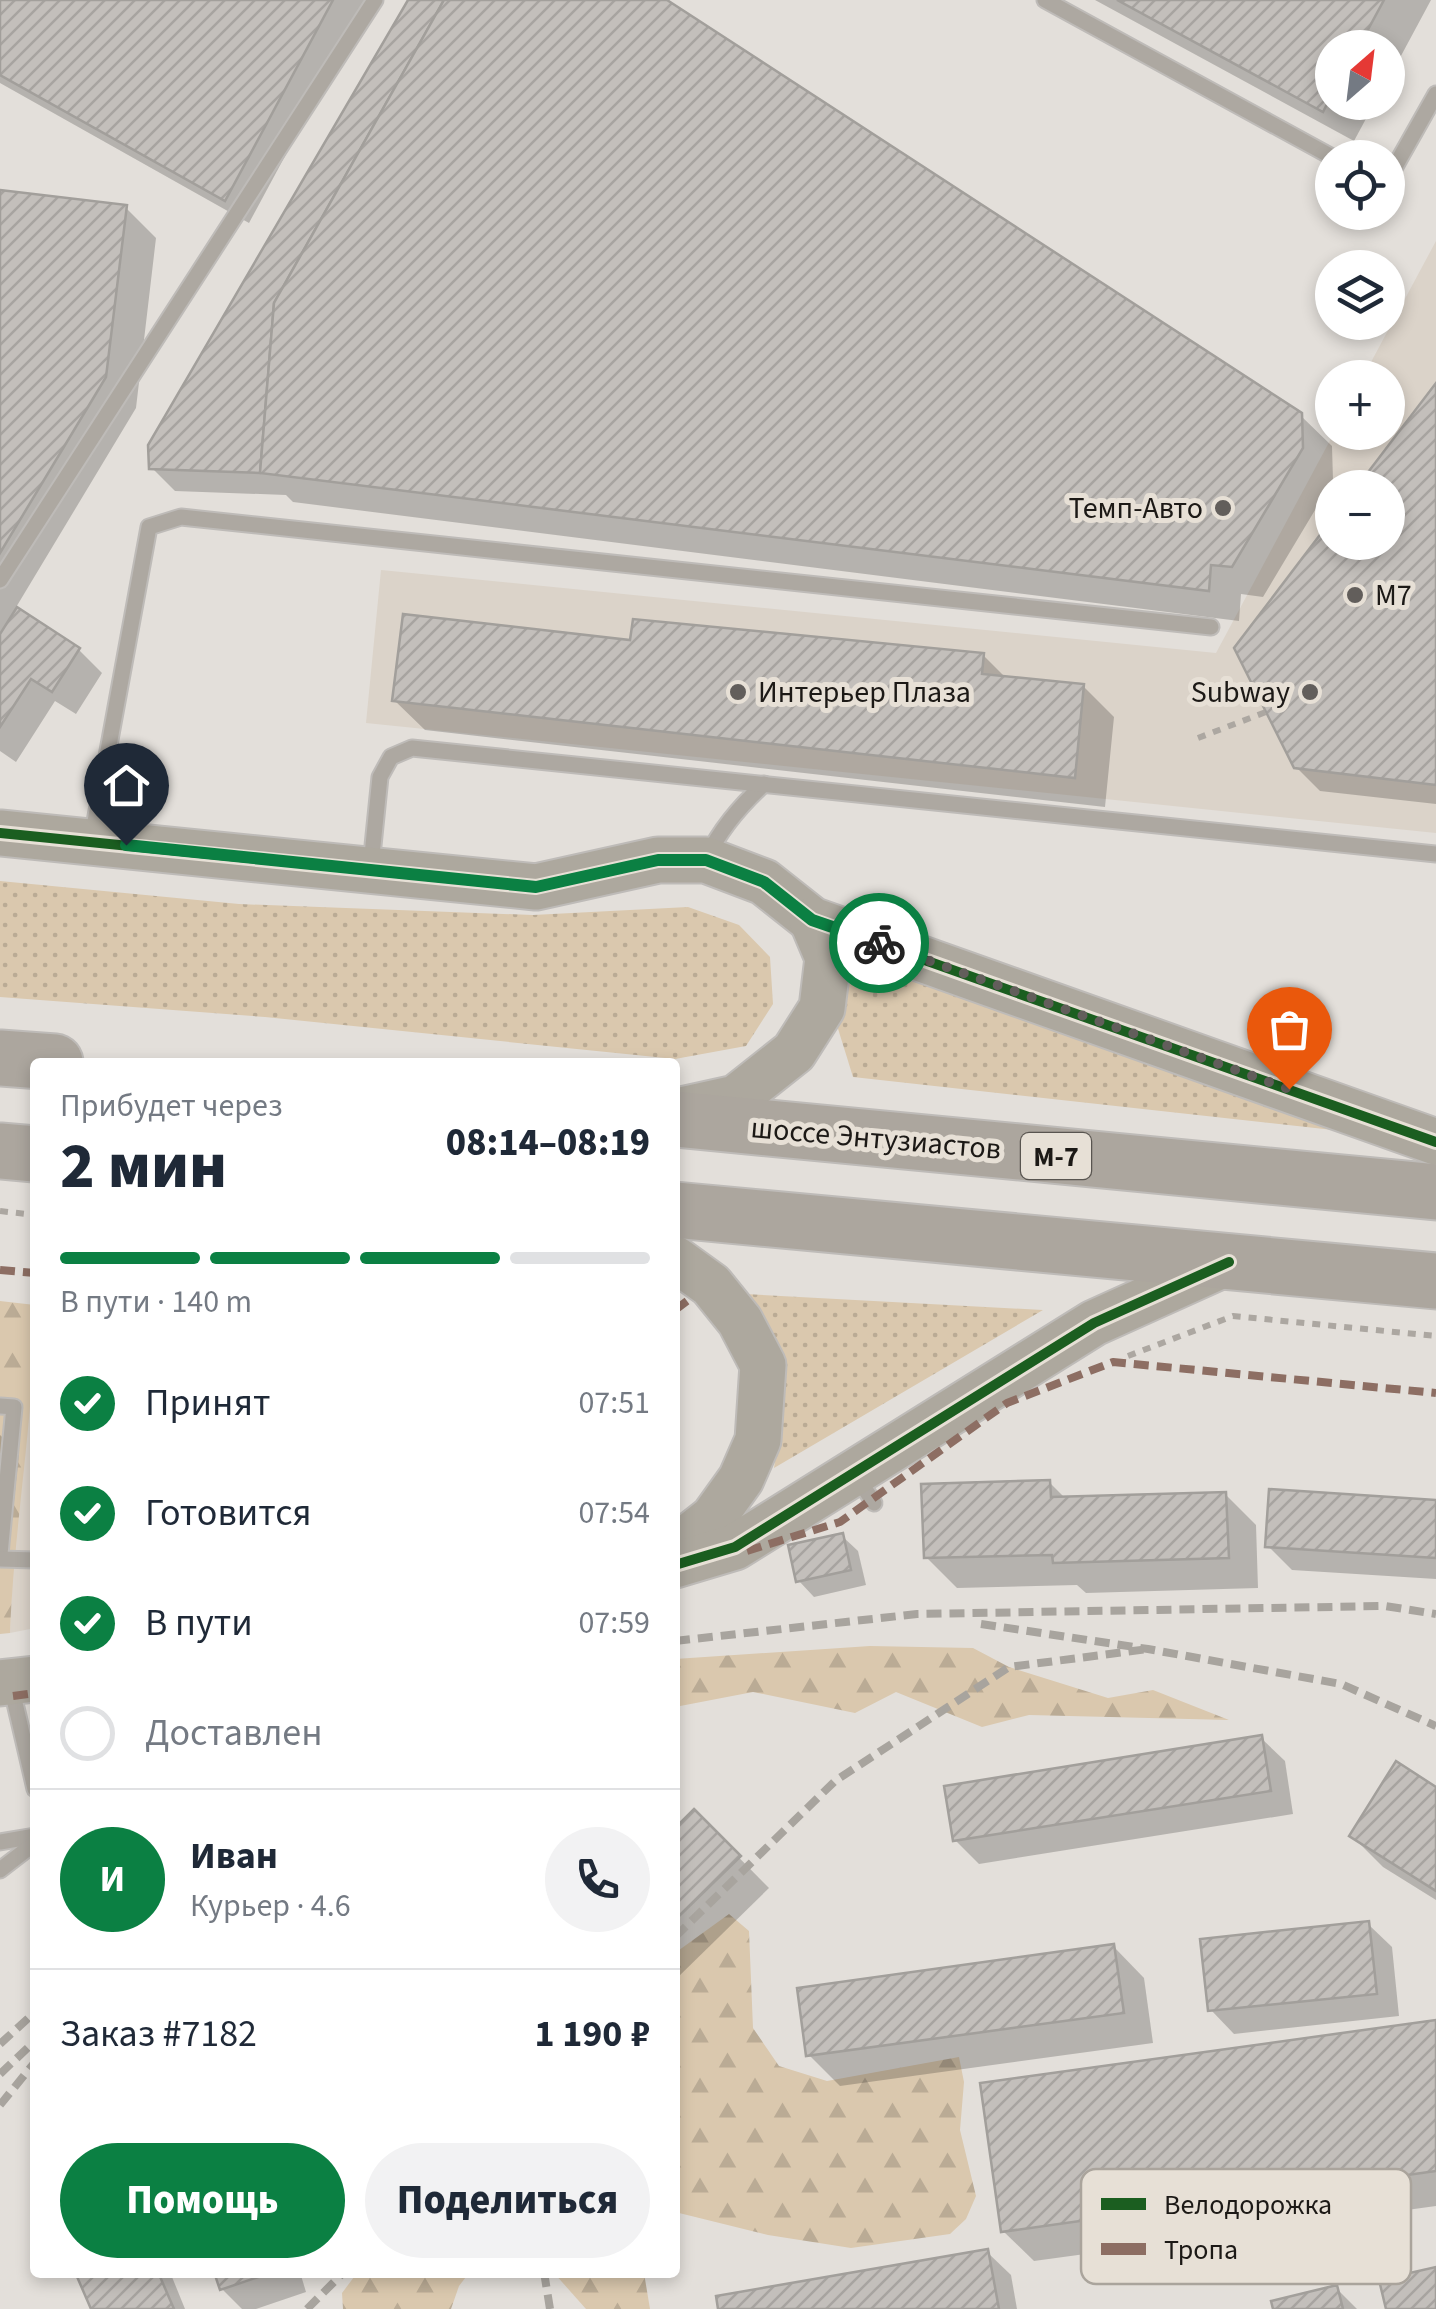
<!DOCTYPE html>
<html lang="ru">
<meta charset="utf-8">
<style>
body{margin:0;font-family:"Source Sans 3",sans-serif;background:#f2f2f3;color:#1f2937;height:100vh;display:flex;flex-direction:column;font-size:38px;white-space:nowrap}
*{box-sizing:border-box;margin:0}
p{font-size:32px;color:#747a83}
.icon{flex:none;width:55px;height:55px;fill:none;stroke:currentColor;stroke-width:2;stroke-linecap:round;stroke-linejoin:round}
.map{position:relative;flex:1;overflow:hidden}
.details{position:absolute;left:30px;top:1058px;width:650px;height:1220px;display:flex;flex-direction:column;background:#fff;border-radius:10px;box-shadow:0 5px 15px #0003}
.details>*{flex:none}
.needle{width:65px;rotate:28deg}
.fabs{position:absolute;left:1315px;top:30px;display:grid;gap:20px}
.fabs a{display:grid;place-items:center;width:90px;height:90px;border-radius:50%;background:#fff;box-shadow:0 5px 15px #0003;font-size:50px}
.pin{position:absolute;display:grid;place-items:center;width:85px;height:85px;color:#fff;margin:-102px -42px;border-radius:50% 50% 50% 0;rotate:-45deg;box-shadow:0 0 10px #0007}
.pin .icon{rotate:45deg}
.courier{position:absolute;display:grid;place-items:center;width:100px;height:100px;margin:-50px;border:8px solid #0b8043;border-radius:50%;background:#fff;color:#222;box-shadow:0 2px 12px #0007}
.head em{font-style:normal;font-weight:800}
.head div{display:flex;flex-direction:column-reverse}
.head{display:flex;align-items:center;justify-content:space-between;height:170px;padding:0 30px}
h1{font-size:65px;font-weight:800;line-height:75px}
.bar{display:grid;grid-template-columns:repeat(4,1fr);gap:15px 10px;align-content:center;height:120px;padding:0 30px}
.bar i{height:12px;border-radius:8px;background:#e0e1e3}
.bar .selected{background:#0b8043}
.bar p{grid-column:span 4}
.line{display:flex;align-items:center;gap:25px;padding:0 30px;border-top:2px solid #e0e1e3}
.line div{flex:1}
.round{display:grid;place-items:center;flex:none;width:105px;height:105px;border-radius:52px;background:#f2f2f3}
ol{padding:0 30px;list-style:none}
li{display:flex;align-items:center;gap:30px;height:110px}
li p{margin-inline-start:auto}
li .icon{padding:10px;border-radius:50%;background:#0b8043;color:#fff;stroke-width:4}
li:last-child{color:#747a83}
li i{width:55px;height:55px;border:5px solid #e0e1e3;border-radius:50%}
.primary-button{display:flex;gap:20px;margin-top:auto;padding:20px 30px}
.primary-button a{flex:1;height:115px;border-radius:60px;background:#0b8043;color:#fff;font-size:40px;font-weight:800;line-height:115px;text-align:center}
.primary-button a+a{background:#f2f2f3;color:#1f2937}
.map>svg:first-child{display:block}
.built{fill:#dbd3c9;fill-rule:evenodd}
.grass{fill:url(#grass-dots)}
.forest{fill:url(#forest-firs)}
.shadow{fill:#0003}
.building{fill:url(#building-hatch);stroke:#a29f9b;stroke-width:2.5}
.lines{fill:none;stroke-linecap:round;stroke-linejoin:round}
.lane-casing{stroke:#bebbb8;stroke-width:19}
.secondary-casing{stroke:#bebbb8;stroke-width:49}
.highway-casing{stroke:#bebbb8;stroke-width:59}
.path{stroke:#aca7a1;stroke-width:6;stroke-dasharray:8 8;stroke-linecap:butt}
.lane{stroke:#ada8a1;stroke-width:15}
.secondary{stroke:#ada89e;stroke-width:45}
.highway{stroke:#aca69e;stroke-width:55}
.rail{stroke:#a8a49e;stroke-width:8;stroke-dasharray:15 8;stroke-linecap:butt}
.quiet{stroke:#8d6e63;stroke-width:8;stroke-dasharray:15 8;stroke-linecap:butt}
.cycleway-casing{stroke:#e7e0d6;stroke-width:16}
.cycleway{stroke:#1b5e20;stroke-width:10}
.done{stroke:#625e5b;stroke-width:10;stroke-dasharray:0 18}
.route{stroke:#0b8043;stroke-width:12}
.poi-dot{fill:#625e5b;stroke:#e7e0d6;stroke-width:4}
.labels{text-anchor:middle;stroke-width:10;stroke-linejoin:round;paint-order:stroke}
.shield{fill:#e7e0d6;stroke:#595550;stroke-width:2.5}
.shield-label{font-size:28px;font-weight:bold;fill:#1c1916}
.poi-label{font-size:30px;fill:#1c1916;stroke:#e7e0d6;text-anchor:end}
.street-label{font-size:30px;fill:#1c1916;stroke:#e7e0d6}
.key{fill:#e7e0d6;stroke:#aaa49c;stroke-width:2.5}
.key-label{font-size:28px;fill:#1c1916}
</style>
<div class="map">
<svg width="1436" height="2309" viewBox="0 0 1436 2309">
<defs>
<pattern id="grass-dots" width="8" height="8" patternUnits="userSpaceOnUse" patternTransform="scale(2.5)"><rect width="8" height="8" fill="#dac8ae"/><path d="M2 2h.1M6 6h.1" fill="none" stroke="#baab95" stroke-width="1.8" stroke-linecap="round"/></pattern>
<pattern id="forest-firs" width="22" height="20" patternUnits="userSpaceOnUse" patternTransform="scale(2.5)"><rect width="22" height="20" fill="#dac8ae"/><path d="M5 1l3.5 6h-7zM16 11l3.5 6h-7z" fill="#baab95"/></pattern>
<pattern id="building-hatch" width="6" height="6" patternUnits="userSpaceOnUse" patternTransform="scale(2.5)"><rect width="6" height="6" fill="#c3bfbb"/><path d="M-1 1l2-2M0 6l6-6M5 7l2-2" fill="none" stroke="#a7a4a0"/></pattern>
</defs>
<rect width="100%" height="100%" fill="#e3dfda"/>
<g class="built">
<path d="M1436,241V833L366,723L381,570L1216,653L1334,433L1388,432V378L1363,377ZM1332,488H1388V542H1332Z"/>
<path d="M35,1345V1628L10,1633L13,1559Z"/>
</g>
<g class="grass">
<path d="M0,881L239,904L533,915L688,907L739,925L770,957L773,1004L746,1046L675,1059L265,1017L0,997Z"/>
<path d="M850,948L1342,1131L853,1077L835,1019Z"/>
<path d="M745,1294L1043,1310L774,1468L779,1435Z"/>
</g>
<g class="forest">
<path d="M0,1301L35,1305C35,1414 14,1523 10,1633L0,1634Z"/>
<path d="M870,1646L973,1648L1009,1667L1108,1698L1153,1690L1229,1720L1029,1715L982,1727L896,1692L855,1713L753,1692L675,1707V1659Z"/>
<path d="M729,1914L749,1931L753,2028L779,2066L827,2081L959,2057L964,2082L960,2130L976,2196L966,2219L950,2234L851,2248L768,2235L675,2212V1953Z"/>
<path d="M357,2273V2272L469,2273L459,2286L451,2309H343L342,2293Z"/>
<path d="M554,2273H644L650,2309H586Z"/>
</g>
<g class="shadow">
<path d="M0,0H369L249,223L0,83Z"/>
<path d="M411,0H663L1300,415L1332,446L1333,480L1263,597L1241,594L1239,621L293,502L286,495L175,491L152,468Z"/>
<path d="M1095,0H1431L1388,80V48H1332V102H1375L1354,141Z"/>
<path d="M0,192L126,208L156,238L136,408L15,609L79,650L102,673L76,714L55,701L16,762L0,751Z"/>
<path d="M1436,387V804L1320,791L1296,767L1237,648L1332,523V542H1388V488Z"/>
<path d="M633,643L983,655L1007,679L1083,686L1114,717L1105,807L425,730L394,700Z"/>
<path d="M0,1435L19,1453L12,1520L0,1519Z"/>
<path d="M1049,1482L1066,1499L1225,1494L1256,1525L1258,1588L1086,1593L1077,1585L957,1588L926,1557Z"/>
<path d="M1436,1503V1579L1292,1570L1268,1546Z"/>
<path d="M842,1536L858,1551L866,1585L814,1597L799,1581Z"/>
<path d="M1261,1738L1285,1761L1293,1814L979,1864L955,1840Z"/>
<path d="M1436,1790V1900L1383,1867L1352,1836Z"/>
<path d="M694,1812L769,1888L675,1980V1831Z"/>
<path d="M1368,1924L1392,1947L1399,2016L1234,2034L1211,2010Z"/>
<path d="M1114,1947L1144,1978L1153,2043L840,2086L809,2055Z"/>
<path d="M1436,2023V2206L1034,2261L1003,2231Z"/>
<path d="M987,2252L1011,2275L1017,2309H721Z"/>
<path d="M78,2272H170L185,2309H94Z"/>
<path d="M217,2272H300L306,2292L256,2309H242L222,2289Z"/>
<path d="M1336,2288L1357,2309H1276Z"/>
</g>
<g class="building">
<path d="M0,0H333L225,201L0,75Z"/>
<path d="M408,0H444L274,303L260,473L149,469L148,445Z"/>
<path d="M444,0H667L1302,413L1303,448L1232,567L1211,565L1209,591L260,473L274,303Z"/>
<path d="M1117,0H1384L1358,48H1332V94L1323,112Z"/>
<path d="M0,190L127,205L106,377L0,553Z"/>
<path d="M1436,383V785L1294,768L1234,648L1332,519V542H1388V488H1356Z"/>
<path d="M17,607L80,648L52,692L31,679L0,727V634Z"/>
<path d="M403,614L630,640L633,619L984,653L982,674L1084,684L1075,778L392,701Z"/>
<path d="M1050,1480L1051,1497L1226,1492L1229,1558L1053,1563L1052,1555L924,1558L921,1484Z"/>
<path d="M1269,1489L1436,1500V1558L1265,1547Z"/>
<path d="M843,1533L851,1570L796,1582L788,1545Z"/>
<path d="M1262,1735L1271,1791L953,1841L944,1786Z"/>
<path d="M1396,1761L1436,1787V1891L1349,1836Z"/>
<path d="M694,1809L741,1856L675,1920V1828Z"/>
<path d="M1369,1921L1377,1994L1208,2011L1200,1939Z"/>
<path d="M1114,1944L1124,2013L806,2056L797,1988Z"/>
<path d="M1436,2020V2171L1001,2232L980,2083Z"/>
<path d="M988,2249L999,2309H718L716,2296Z"/>
<path d="M1436,2267V2309H1386L1379,2280Z"/>
<path d="M75,2272H158L174,2309H91Z"/>
<path d="M214,2272H273L220,2290Z"/>
<path d="M1337,2285L1343,2309H1273L1271,2301Z"/>
</g>
<g class="lines">
<g class="lane-casing">
<g id="lane">
<path d="M1045,0L1334,158"/>
<path d="M1388,179L1436,94"/>
<path d="M0,580L375,0"/>
<path d="M92,838L149,527L181,517L1211,627"/>
<path d="M707,857C721,828 741,805 764,784"/>
<path d="M371,865L380,777L391,757L412,748L1436,854"/>
<path d="M0,1406L14,1407L0,1554"/>
<path d="M857,1477L874,1503"/>
<path d="M0,1559L35,1560"/>
<path d="M11,1686L35,1789"/>
<path d="M0,1842L35,1836"/>
<path d="M0,1870L35,1843"/>
</g>
</g>
<g class="secondary-casing">
<g id="secondary">
<path d="M0,833L536,887L658,860H706L764,882L812,920L1436,1142"/>
<path d="M677,1111L736,1098L794,1052L822,1008L828,958L812,920"/>
<path d="M675,1259L711,1285L740,1321L763,1365L758,1440L741,1479L713,1518L675,1548"/>
<path d="M675,1565L735,1547L1094,1323L1229,1262"/>
<path d="M0,1683L35,1679"/>
</g>
</g>
<g class="highway-casing">
<g id="highway">
<path d="M0,1058L55,1062"/>
<path d="M675,1119L1436,1192"/>
<path d="M0,1151L35,1154"/>
<path d="M675,1210L1436,1281"/>
</g>
</g>
<g class="path">
<path d="M1198,738L1266,712"/>
<path d="M0,1211L35,1215"/>
<path d="M1128,1356L1233,1316L1436,1336"/>
</g>
<use href="#lane" class="lane"/>
<use href="#secondary" class="secondary"/>
<use href="#highway" class="highway"/>
<g class="rail">
<path d="M981,1624L1148,1649L1341,1684L1436,1726"/>
<path d="M675,1641L917,1614L1385,1606L1436,1614"/>
<path d="M675,1937L835,1781L1009,1667L1148,1649"/>
<path d="M0,2044L35,2012"/>
<path d="M0,2074L35,2041"/>
<path d="M0,2105L35,2062"/>
<path d="M544,2272L550,2309"/>
<path d="M307,2309L344,2272"/>
</g>
<g class="quiet">
<path d="M0,1270L35,1273"/>
<path d="M675,1310L691,1298"/>
<path d="M747,1551L840,1522L1007,1403L1113,1362L1436,1393"/>
<path d="M13,1696L35,1693"/>
</g>
<g class="cycleway-casing">
<g id="cycleway">
<path d="M0,833L536,887L658,860H706L764,882L812,920L1436,1142"/>
<path d="M675,1565L735,1547L1094,1323L1229,1262"/>
</g>
</g>
<use href="#cycleway" class="cycleway"/>
</g>
<g class="lines">
<path class="done" d="M879,943L1289,1089"/>
<path class="route" d="M126,845L536,887L658,860H706L764,882L812,920L879,943"/>
</g>
<g class="poi-dot">
<circle cx="1223" cy="508" r="10"/>
<circle cx="1355" cy="595" r="10"/>
<circle cx="738" cy="692" r="10"/>
<circle cx="1310" cy="692" r="10"/>
</g>
<g class="labels">
<rect class="shield" x="1021" y="1133" width="70" height="46" rx="8"/>
<g class="shield-label">
<text x="1056" y="1166">М-7</text>
</g>
<g class="poi-label">
<text x="1203" y="518">Темп-Авто</text>
<text x="1375" y="605" text-anchor="start">М7</text>
<text x="758" y="702" text-anchor="start">Интерьер Плаза</text>
<text x="1290" y="702">Subway</text>
</g>
<g class="street-label">
<text transform="translate(876 1138) rotate(5)" y="10">шоссе Энтузиастов</text>
</g>
</g>
<rect x="1081" y="2169" width="330" height="115" rx="15" class="key"/>
<rect x="1101" y="2198" width="45" height="12" fill="#1b5e20"/>
<rect x="1101" y="2243" width="45" height="12" fill="#8d6e63"/>
<g class="key-label">
<text x="1164" y="2214">Велодорожка</text>
<text x="1164" y="2259">Тропа</text>
</g>
</svg>
<div class="fabs">
<a><svg class="needle" viewBox="-14 -14 28 28"><path d="M0-13l5 13h-10z" fill="#e53935"/><path d="M0 13l5-13h-10z" fill="#747a83"/></svg></a>
<a><svg class="icon" aria-label="locate" viewBox="0 0 24 24"><circle cx="12" cy="12" r="6"/><path d="M12 2v4M12 18v4M2 12h4M18 12h4"/></svg></a>
<a><svg class="icon" aria-label="layers" viewBox="0 0 24 24"><path d="M12 4l9 5-9 5-9-5zM3 14l9 5 9-5"/></svg></a>
<a>+</a>
<a>−</a>
</div>
<div class="pin" style="left:1289px;top:1089px;background:#ea580c"><svg class="icon" aria-label="bag" viewBox="0 0 24 24"><path d="M5 8h14l-1 12H6zM9 8a3 3 0 0 1 6 0"/></svg></div>
<div class="pin" style="left:126px;top:845px;background:#1f2937"><svg class="icon" aria-label="home" viewBox="0 0 24 24"><path d="M3 11l9-7 9 7M6 9v11h12V9"/></svg></div>
<div class="courier" style="left:879px;top:943px"><svg class="icon" aria-label="bike" viewBox="0 0 24 24"><circle cx="6" cy="16" r="4"/><circle cx="18" cy="16" r="4"/><path d="M6 16l4-8h5l3 8M10 8l3 8H6M13 5h3"/></svg></div>
<section class="details">
<div class="head"><div><h1>2 мин</h1><p>Прибудет через</p></div><em>08:14–08:19</em></div>
<div class="bar"><i class="selected"></i><i class="selected"></i><i class="selected"></i><i></i><p>В пути · 140 m</p></div>
<ol>
<li><svg class="icon" aria-label="check" viewBox="0 0 24 24"><path d="M5 12l5 5 9-10"/></svg>Принят<p>07:51</p></li>
<li><svg class="icon" aria-label="check" viewBox="0 0 24 24"><path d="M5 12l5 5 9-10"/></svg>Готовится<p>07:54</p></li>
<li><svg class="icon" aria-label="check" viewBox="0 0 24 24"><path d="M5 12l5 5 9-10"/></svg>В пути<p>07:59</p></li>
<li><i></i>Доставлен</li>
</ol>
<div class="line" style="height:180px"><b class="round" style="background:#0b8043;color:#fff">И</b><div><b>Иван</b><p>Курьер · 4.6</p></div><a class="round"><svg class="icon" aria-label="phone" viewBox="0 0 24 24"><path d="M5 4h4l2 5-3 2q2 4 5 5l2-3 5 2v4C11 20 4 13 5 4z"/></svg></a></div>
<div class="line" style="height:130px"><div>Заказ #7182</div><b>1 190 ₽</b></div>
<div class="primary-button"><a>Помощь</a><a>Поделиться</a></div>
</section>
</div>
